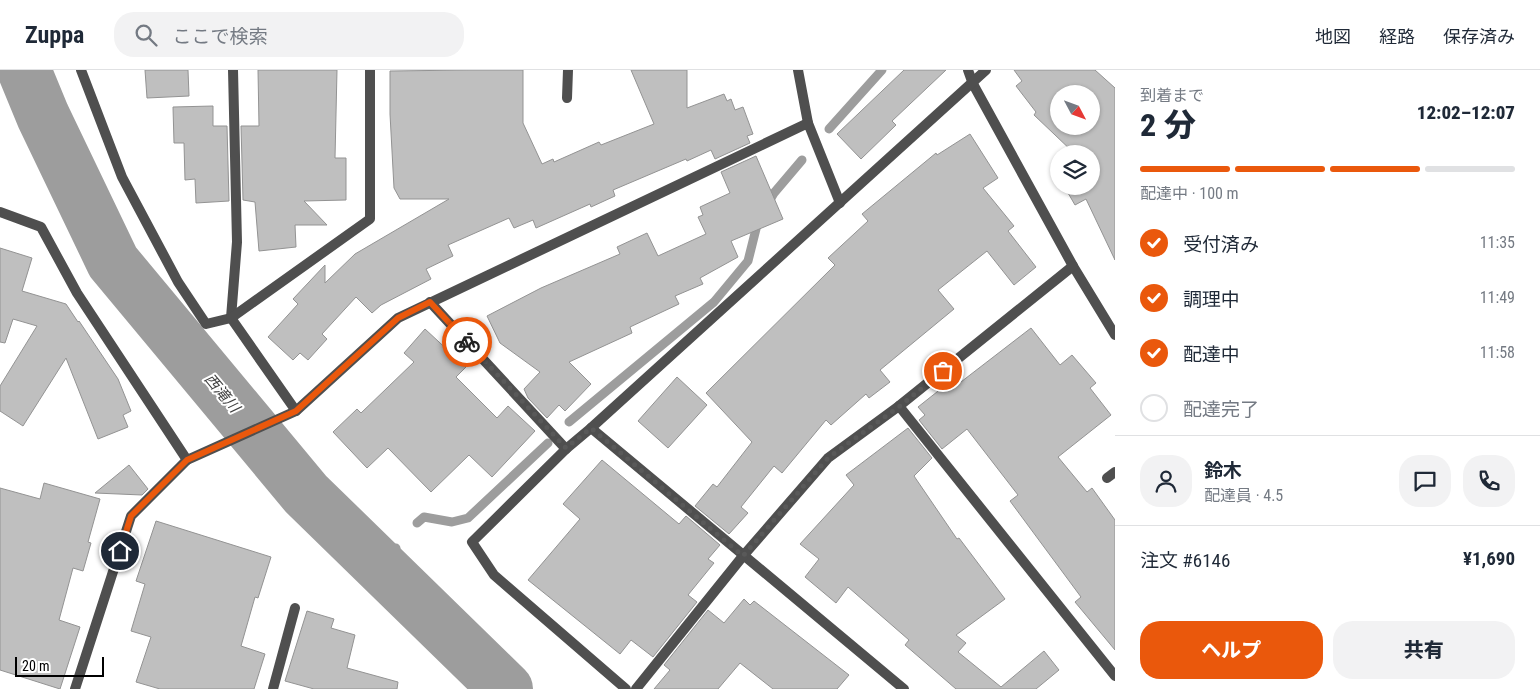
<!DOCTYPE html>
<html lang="ja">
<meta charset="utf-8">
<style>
body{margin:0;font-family:"Roboto Condensed","Noto Sans JP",sans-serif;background:#f2f2f3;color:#1f2937;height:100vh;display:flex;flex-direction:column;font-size:19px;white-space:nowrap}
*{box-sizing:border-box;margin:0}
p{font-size:16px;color:#747a83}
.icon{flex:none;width:28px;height:28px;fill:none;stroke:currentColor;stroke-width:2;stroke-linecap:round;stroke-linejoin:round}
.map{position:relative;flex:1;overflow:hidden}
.panel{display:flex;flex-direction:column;background:#fff;width:425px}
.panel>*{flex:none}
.needle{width:32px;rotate:131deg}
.tools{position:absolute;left:1050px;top:15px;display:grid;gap:10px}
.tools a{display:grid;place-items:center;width:50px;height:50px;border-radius:50%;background:#fff;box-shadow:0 1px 4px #0004;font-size:25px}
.scale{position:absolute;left:15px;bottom:12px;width:89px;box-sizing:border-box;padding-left:5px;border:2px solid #000;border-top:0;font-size:14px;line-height:18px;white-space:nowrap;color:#000;-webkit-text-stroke:4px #fff;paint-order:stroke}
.pin{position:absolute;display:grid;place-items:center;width:42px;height:42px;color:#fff;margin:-21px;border:2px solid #fff;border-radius:50%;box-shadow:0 1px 5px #0007}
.courier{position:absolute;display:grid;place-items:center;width:50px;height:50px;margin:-25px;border:4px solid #ea580c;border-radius:50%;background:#fff;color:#222;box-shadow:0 1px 6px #0007}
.summary em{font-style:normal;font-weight:800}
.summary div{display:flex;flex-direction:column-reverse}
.summary{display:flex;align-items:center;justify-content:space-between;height:85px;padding:0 25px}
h1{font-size:32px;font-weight:800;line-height:38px}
.bar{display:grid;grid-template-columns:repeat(4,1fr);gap:8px 5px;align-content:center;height:60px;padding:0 25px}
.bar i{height:6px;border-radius:4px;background:#e0e1e3}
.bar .selected{background:#ea580c}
.bar p{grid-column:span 4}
.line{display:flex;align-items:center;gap:12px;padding:0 25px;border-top:1px solid #e0e1e3}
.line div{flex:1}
.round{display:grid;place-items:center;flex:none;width:52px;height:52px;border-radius:20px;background:#f2f2f3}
ol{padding:0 25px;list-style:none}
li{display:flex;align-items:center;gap:15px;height:55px}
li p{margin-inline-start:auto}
li .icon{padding:5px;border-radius:50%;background:#ea580c;color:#fff;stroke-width:4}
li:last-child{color:#747a83}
li i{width:28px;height:28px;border:2px solid #e0e1e3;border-radius:50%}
.button{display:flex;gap:10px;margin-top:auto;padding:10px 25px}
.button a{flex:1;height:58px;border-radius:20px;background:#ea580c;color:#fff;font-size:20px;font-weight:800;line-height:58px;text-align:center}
.button a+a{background:#f2f2f3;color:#1f2937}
header{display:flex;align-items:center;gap:30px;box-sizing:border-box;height:70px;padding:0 25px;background:#fff;border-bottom:1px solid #e0e1e3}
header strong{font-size:24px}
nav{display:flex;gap:28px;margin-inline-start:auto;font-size:18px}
.search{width:350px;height:45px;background:#f2f2f3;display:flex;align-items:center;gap:12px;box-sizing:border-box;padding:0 18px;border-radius:20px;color:#747a83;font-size:19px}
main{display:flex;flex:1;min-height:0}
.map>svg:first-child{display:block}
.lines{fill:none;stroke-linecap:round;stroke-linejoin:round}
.stream{stroke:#9d9d9d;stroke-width:9}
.river{stroke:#9d9d9d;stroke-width:54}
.building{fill:#bfbfbf;stroke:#939393;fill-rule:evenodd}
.lane{stroke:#4f4f4f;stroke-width:10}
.street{stroke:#4f4f4f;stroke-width:10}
.done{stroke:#595959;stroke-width:5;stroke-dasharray:0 9}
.route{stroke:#ea580c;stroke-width:6}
.labels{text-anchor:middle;stroke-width:4;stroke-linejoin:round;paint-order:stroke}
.water-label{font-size:15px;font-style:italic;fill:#3e3e3e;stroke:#fff}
</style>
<header>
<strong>Zuppa</strong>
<div class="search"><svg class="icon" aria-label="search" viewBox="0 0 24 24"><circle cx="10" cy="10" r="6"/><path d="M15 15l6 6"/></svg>ここで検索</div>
<nav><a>地図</a><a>経路</a><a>保存済み</a></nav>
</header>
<main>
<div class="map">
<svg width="1115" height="619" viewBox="0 0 1115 619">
<rect width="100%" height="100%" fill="#fff"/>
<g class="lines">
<g class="stream">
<path d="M829,59L882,0"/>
<path d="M767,135L774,123L802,90"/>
<path d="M569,352L714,232L748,191L758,151"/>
<path d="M417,453L424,447L452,452L468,448L548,373"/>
<path d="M380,496L396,478"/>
</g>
<path class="river" d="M24,0L43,46L113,192L306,424L506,619"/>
</g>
<g class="building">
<path d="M145,0H188L189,26L147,28Z"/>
<path d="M258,0H337L335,88H346V130L304,131L327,155H295L296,177L259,181L255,132L243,130L241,56H259Z"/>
<path d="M468,0H523V53L542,94L553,89L554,92L599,72L601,75L654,54L631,0H687V38L724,24L727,31L731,29L735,40L743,37L753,64L747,66L750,73L715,89L711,80L687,91L686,89L613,120L615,126L591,137L590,134L536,158L533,150L514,158L509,148L448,175L453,186L426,199L431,209L381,235L372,243L356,227L322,264L327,269L308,290L300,283L293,290L268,267L298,234L293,229L325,195V213L355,184L449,129H400L394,118L390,44V1Z"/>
<path d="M904,0H946L892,51L896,55L861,89L837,64Z"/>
<path d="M1014,0H1095L1115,18V190L1086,129L1075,135L1064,116H1091V84H1075L1034,45L1036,42L1016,16L1022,11ZM1059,24H1091V56H1059Z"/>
<path d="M213,36V56H227L229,131L196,133L195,109L185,110L184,73H174L173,37Z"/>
<path d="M970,64L998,108L983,118L1014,156L1008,161L1036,197L1014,215L987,181L938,220L954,239L880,300L890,312L869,328L866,324L831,355L826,350L782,403L774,396L741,437L748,443L729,464L695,436L713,414L717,417L752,372L706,323L835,195L828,188L868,151L862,144L936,83L937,85Z"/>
<path d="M756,86L783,149L731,171L738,187L700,208L703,214L675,226L679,234L630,257L632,263L569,292L591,314L565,341L559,335L547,348L528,328L524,319L540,302L500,273L487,246L541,218L620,184L617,177L647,163L658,186L706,164L698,147L703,145L700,137L730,123L721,102Z"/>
<path d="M0,178L32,188L22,221L66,234L78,252L79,251L118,309L131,341L123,345L128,357L98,369L66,288L23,356L0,341V316L37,256L13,249L5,273L0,272Z"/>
<path d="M1031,258L1060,295L1072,285L1096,313L1090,318L1111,345L1058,387L1087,422L1092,418L1115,450V580L1075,532L1081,527L1010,431L1018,425L967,359L942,379L919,350L925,345L918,337L952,310L957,315Z"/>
<path d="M425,259L466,297L456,307L497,348L508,336L535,361L492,407L469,385L431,422L388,378L367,398L333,362L357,339L361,343L414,292L404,283Z"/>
<path d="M677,307L707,335L668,378L638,351Z"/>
<path d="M908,358L932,388L914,406L957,469L959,468L1005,529L956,565L966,573L958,582L1001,617L1044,581L1059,600L1036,619H956L905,575L909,570L848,517L836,533L805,507L819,489L800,474L854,415L846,405Z"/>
<path d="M602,390L679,454L686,446L720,475L708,489L714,493L688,525L697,532L653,587L631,570L620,584L528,510L580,449L563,434Z"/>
<path d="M129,395L148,419L142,425L95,423Z"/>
<path d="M44,413L100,429L88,472L91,473L83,501L73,498L59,550L80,557L60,619L0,600V418L40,429Z"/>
<path d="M156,451L271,487L258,528L255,527L241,576L265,584L254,619H160L136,612L151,567L131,561L145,514L136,511Z"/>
<path d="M744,529L750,535L754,531L849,605L837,619H773L740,593L718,619H654L670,600L664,595L708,540L724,553Z"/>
<path d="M307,541L334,549L331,558L355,565L347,598L398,612L397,619H314L285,611Z"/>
</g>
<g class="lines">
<g class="lane">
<path d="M81,0L122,107L178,212L206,254L231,248"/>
<path d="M1107,408L1115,402"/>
<path d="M273,619L295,538"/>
</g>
<g class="street">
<path d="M798,0L808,53"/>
<path d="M968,0L973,14L1073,196L1115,265"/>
<path d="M567,28L568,0"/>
<path d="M0,142L41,157L77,223L187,390"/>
<path d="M430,232L566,379"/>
<path d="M231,248L237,172L233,0"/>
<path d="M899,336L1115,606"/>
<path d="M296,341L231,248L370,149V0"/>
<path d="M591,358L904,619"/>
<path d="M75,619L131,446L187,390L296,341L398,248L808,53L840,133"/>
<path d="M626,619L494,505L472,472L566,379L591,358L986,0"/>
<path d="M636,619L743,486L828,388L899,336L1073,196"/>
</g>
</g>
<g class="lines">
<path class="done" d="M467,272L566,378L591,358L743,486L828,388L900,336L943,301"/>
<path class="route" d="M120,481L131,446L187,390L296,341L398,248L430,232L467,272"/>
</g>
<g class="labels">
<g class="water-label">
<text transform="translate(222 323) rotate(50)" y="5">西滝川</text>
</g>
</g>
</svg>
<div class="tools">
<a><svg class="needle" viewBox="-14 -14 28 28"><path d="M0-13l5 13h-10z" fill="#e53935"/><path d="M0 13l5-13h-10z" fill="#747a83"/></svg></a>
<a><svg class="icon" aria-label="layers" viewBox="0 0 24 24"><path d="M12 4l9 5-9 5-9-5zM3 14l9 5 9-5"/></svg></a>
</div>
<div class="scale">20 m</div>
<div class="pin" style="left:943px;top:301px;background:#ea580c"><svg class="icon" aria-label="bag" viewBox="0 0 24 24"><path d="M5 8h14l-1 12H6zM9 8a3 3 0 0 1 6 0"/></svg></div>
<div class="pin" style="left:120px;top:481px;background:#1f2937"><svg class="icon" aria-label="home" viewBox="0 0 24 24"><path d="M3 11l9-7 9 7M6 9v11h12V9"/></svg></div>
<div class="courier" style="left:467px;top:272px"><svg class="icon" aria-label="bike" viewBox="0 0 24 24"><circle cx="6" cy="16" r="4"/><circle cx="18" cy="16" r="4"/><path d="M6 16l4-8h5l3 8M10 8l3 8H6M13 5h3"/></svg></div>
</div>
<section class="panel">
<div class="summary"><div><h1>2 分</h1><p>到着まで</p></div><em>12:02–12:07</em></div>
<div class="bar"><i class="selected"></i><i class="selected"></i><i class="selected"></i><i></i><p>配達中 · 100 m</p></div>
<ol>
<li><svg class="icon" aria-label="check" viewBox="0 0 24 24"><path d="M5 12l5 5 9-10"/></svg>受付済み<p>11:35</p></li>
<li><svg class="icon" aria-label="check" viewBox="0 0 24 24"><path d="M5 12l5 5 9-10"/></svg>調理中<p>11:49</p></li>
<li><svg class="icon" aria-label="check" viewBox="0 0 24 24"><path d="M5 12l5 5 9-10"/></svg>配達中<p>11:58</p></li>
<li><i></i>配達完了</li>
</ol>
<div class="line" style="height:90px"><a class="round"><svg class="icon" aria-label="person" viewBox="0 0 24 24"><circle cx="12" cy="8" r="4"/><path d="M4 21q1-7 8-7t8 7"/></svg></a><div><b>鈴木</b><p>配達員 · 4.5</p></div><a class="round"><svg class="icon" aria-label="chat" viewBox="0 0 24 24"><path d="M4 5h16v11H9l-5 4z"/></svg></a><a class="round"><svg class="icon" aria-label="phone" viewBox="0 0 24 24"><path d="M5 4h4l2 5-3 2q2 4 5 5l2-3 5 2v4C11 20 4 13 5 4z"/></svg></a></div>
<div class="line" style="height:65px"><div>注文 #6146</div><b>¥1,690</b></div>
<div class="button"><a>ヘルプ</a><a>共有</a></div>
</section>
</main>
